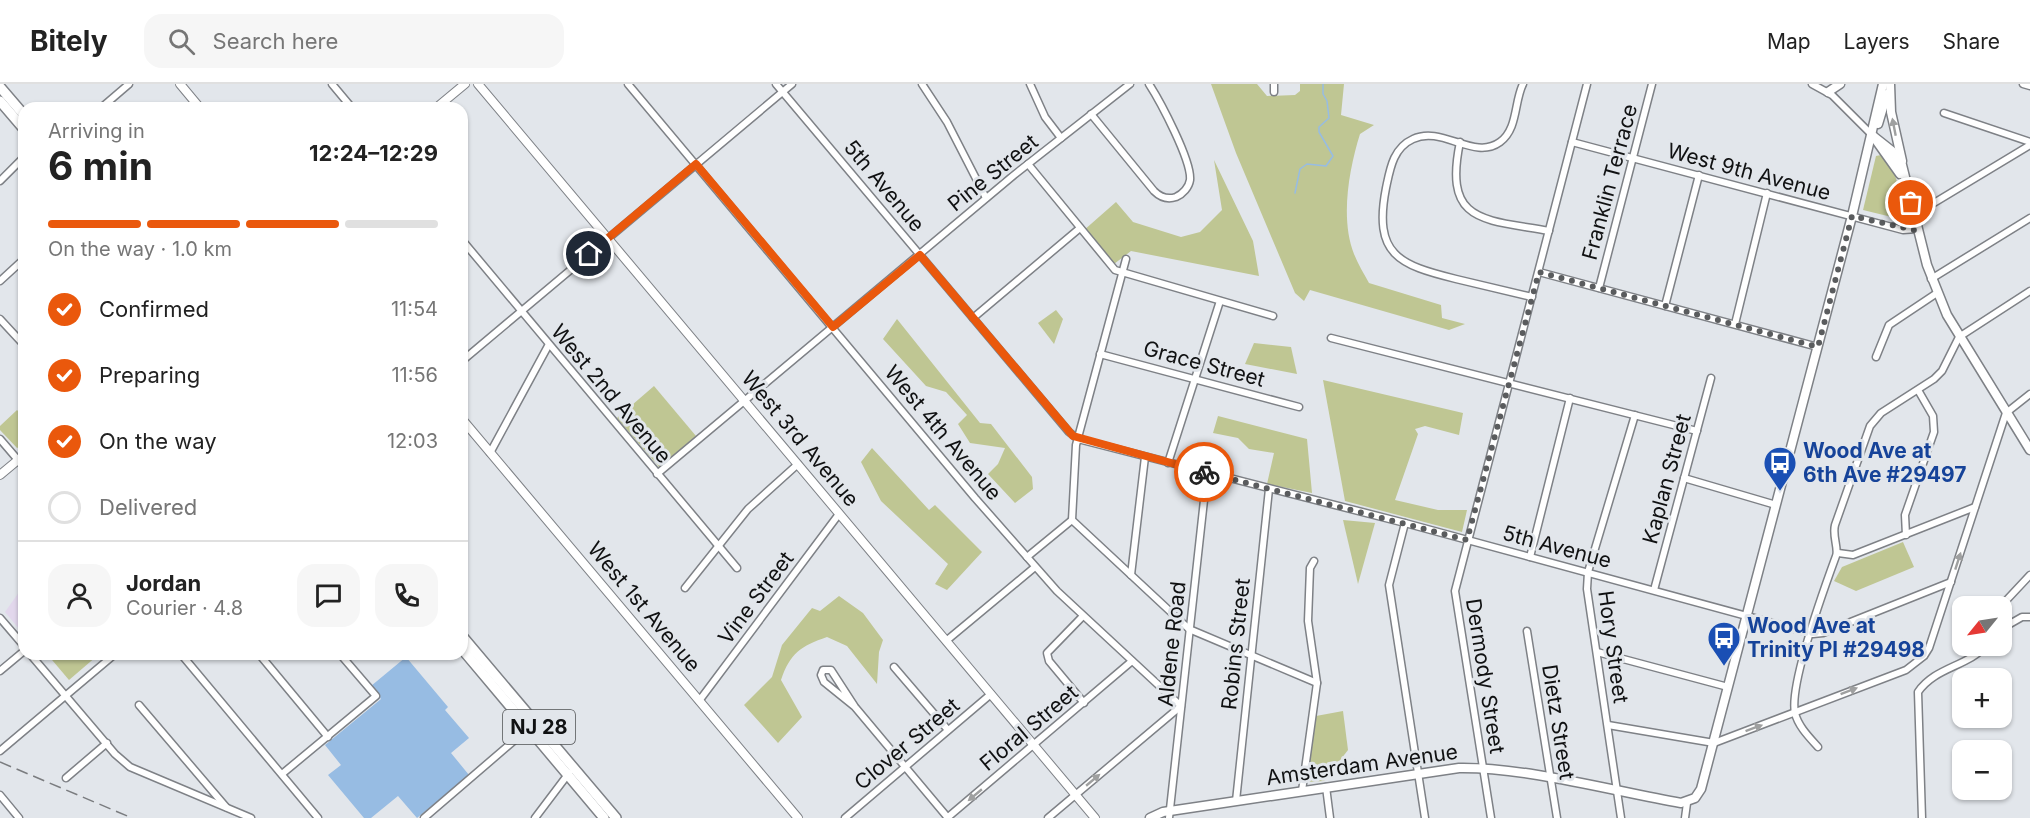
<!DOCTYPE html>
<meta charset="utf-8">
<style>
body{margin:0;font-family:Inter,sans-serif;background:#f6f6f6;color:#222;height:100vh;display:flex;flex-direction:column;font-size:22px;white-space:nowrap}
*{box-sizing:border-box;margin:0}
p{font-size:20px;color:#767676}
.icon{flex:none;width:33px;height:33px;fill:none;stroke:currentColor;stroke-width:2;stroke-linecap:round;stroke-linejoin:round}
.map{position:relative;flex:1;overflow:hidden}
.sheet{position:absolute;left:18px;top:18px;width:450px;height:558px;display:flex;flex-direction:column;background:#fff;border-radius:18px;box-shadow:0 2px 4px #0004}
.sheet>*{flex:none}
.needle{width:39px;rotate:240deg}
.fabs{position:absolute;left:1952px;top:512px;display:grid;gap:12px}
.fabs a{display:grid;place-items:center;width:60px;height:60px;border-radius:12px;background:#fff;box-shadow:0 2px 4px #0004;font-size:30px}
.pin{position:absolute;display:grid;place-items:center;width:51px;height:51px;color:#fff;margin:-26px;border:3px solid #fff;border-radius:50%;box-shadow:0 2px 6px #0007}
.courier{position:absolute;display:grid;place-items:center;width:60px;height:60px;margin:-30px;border:4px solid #ea580c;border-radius:50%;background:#fff;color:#222;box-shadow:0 2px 8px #0007}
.summary em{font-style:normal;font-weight:700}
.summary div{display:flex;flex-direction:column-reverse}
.summary{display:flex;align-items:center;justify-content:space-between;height:102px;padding:0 30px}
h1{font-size:39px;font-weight:700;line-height:45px}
.bar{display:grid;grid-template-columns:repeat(4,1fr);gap:9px 6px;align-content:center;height:72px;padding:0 30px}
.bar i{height:8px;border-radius:4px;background:#e0e0e0}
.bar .current{background:#ea580c}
.bar p{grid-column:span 4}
.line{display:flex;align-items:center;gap:15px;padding:0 30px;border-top:2px solid #e0e0e0}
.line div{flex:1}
.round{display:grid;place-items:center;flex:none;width:63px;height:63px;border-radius:18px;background:#f6f6f6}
ol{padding:0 30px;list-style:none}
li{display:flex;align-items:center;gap:18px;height:66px}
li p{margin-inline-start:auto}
li .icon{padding:6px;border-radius:50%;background:#ea580c;color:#fff;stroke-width:4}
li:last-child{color:#767676}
li i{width:33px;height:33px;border:3px solid #e0e0e0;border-radius:50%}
header{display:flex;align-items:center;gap:36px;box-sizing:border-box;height:84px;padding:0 30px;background:#fff;border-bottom:2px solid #e0e0e0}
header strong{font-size:28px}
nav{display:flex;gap:33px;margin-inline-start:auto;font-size:21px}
.search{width:420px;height:54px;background:#f6f6f6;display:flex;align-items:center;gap:15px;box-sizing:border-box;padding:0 21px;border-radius:18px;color:#767676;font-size:22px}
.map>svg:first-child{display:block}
.education{fill:#e2d7ec}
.green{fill:#bfc693}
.water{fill:#97bce3}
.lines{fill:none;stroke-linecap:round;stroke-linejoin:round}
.stream{stroke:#97bce3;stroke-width:1.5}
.minor-casing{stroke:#7e8186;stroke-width:9}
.tertiary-casing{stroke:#7e8186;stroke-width:10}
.secondary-casing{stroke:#7e8186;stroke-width:11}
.primary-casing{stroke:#7e8186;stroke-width:12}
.minor{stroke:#fff;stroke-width:6}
.tertiary{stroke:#fff;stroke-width:8}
.secondary{stroke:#fff;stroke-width:8}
.primary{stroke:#fff;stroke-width:9}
.rail{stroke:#7a7c7f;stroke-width:1.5;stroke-dasharray:12 6;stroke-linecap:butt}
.oneway{fill:#9fa0a0}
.done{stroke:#5a5c5e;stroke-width:6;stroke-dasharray:0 10.8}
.route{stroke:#ea580c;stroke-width:8}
.labels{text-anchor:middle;stroke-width:6;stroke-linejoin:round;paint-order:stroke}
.shield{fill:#e2e6eb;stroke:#4f5153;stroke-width:1.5}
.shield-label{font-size:20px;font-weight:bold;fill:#101112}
.street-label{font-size:21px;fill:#101112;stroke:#e2e6eb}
.transit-label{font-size:21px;font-weight:bold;fill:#164399;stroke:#e2e6eb;text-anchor:start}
</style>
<header>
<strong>Bitely</strong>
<div class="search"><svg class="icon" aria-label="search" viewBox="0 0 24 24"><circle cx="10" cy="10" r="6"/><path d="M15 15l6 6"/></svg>Search here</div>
<nav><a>Map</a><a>Layers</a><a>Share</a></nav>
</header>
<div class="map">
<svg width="2030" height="734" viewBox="0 0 2030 734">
<rect width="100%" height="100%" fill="#e2e6eb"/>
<path class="education" d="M24,501V551L5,528Z"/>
<g class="green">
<path d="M1211,0H1257L1267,12L1295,11L1300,7V0H1344L1341,31L1374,41L1360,50C1349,85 1340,135 1354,170C1358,180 1364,190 1369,199L1441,221L1442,234L1465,240L1449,246L1310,206L1304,217L1295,209L1236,69Z"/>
<path d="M1881,71L1893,84L1908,137L1863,126L1876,72Z"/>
<path d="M1214,76L1253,157L1259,192L1131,167L1114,180L1083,147L1116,118L1133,138L1181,153L1200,148L1222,126Z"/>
<path d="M1056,226L1063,235L1054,260L1038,239Z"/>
<path d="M897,235L980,339L991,340L1032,393L1033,405L1015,419L988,390L998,380L1005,364L970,359L958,340L967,331L946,308L926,302L883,255Z"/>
<path d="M1254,259L1291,263L1297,290L1245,280Z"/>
<path d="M1323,296L1463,329L1459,351L1425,342L1415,345L1418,350L1395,416L1438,426H1467L1462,448L1345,417Z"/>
<path d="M654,302L696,352L659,383L617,334Z"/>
<path d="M17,326L24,333V361L17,364L0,346V342Z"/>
<path d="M1218,332L1307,355L1312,409L1267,400L1274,369L1249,365L1238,354L1213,349Z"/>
<path d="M872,364L929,426L935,421L982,468L947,506L935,500L948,480L881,417L861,378Z"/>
<path d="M1343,436L1375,439L1358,500Z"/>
<path d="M1903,458L1914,483L1856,507L1834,497L1842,483Z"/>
<path d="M839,512L863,529L883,556L879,568L877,600L847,562L827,553C801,562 790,569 781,596L802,633L778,659L744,621L772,593L782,561L812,524L820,527Z"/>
<path d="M47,570H96L97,572L69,596Z"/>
<path d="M1343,627L1348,666L1324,697L1307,698L1316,632Z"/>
</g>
<path class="water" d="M406,573L448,623L445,626L469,654L451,669L469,691L417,734L398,712L371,734H364L328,691L341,681L325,661L381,615L371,602Z"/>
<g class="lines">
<path class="stream" d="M1295,109L1300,85L1307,80L1326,82L1333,72L1319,48V43L1329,34L1327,17L1323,10V0"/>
<g class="minor-casing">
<g id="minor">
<path d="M332,0L352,24"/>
<path d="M628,0L975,414L1057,507L1181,622L1048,734"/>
<path d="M776,0L1069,348L1078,355L1405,439L1813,550L1823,549L1951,498"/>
<path d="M922,0L947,38L986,114"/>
<path d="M1030,0L1045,33L1061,54"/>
<path d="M1523,0C1514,18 1518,45 1500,58C1474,77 1442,41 1413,55C1393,64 1390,85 1386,104C1373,171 1399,181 1456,195C1482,201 1507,207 1532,213"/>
<path d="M1812,0L1832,11L1872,51"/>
<path d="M2023,0L2030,2"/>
<path d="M1274,8V0"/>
<path d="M101,24L129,0"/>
<path d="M1944,29L2030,58"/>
<path d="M1091,30L1154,107C1160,113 1167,116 1176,113C1183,110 1189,103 1190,96C1192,77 1160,17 1149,0"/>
<path d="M1460,58C1443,140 1484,135 1549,147"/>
<path d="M1572,58L1903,146L1917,145"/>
<path d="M1028,80L1115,186L1273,232"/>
<path d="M0,97L24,73"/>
<path d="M1914,131L2030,61"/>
<path d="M462,156L737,484"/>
<path d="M1126,175L1076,361L1072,436L1189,545L1317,599"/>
<path d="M1539,188L1818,263"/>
<path d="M1931,195L2030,134"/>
<path d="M0,197L24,175"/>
<path d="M1599,204L1652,0"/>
<path d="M1665,222L1699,91"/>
<path d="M973,234L1080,144"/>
<path d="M0,235L24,261"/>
<path d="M1735,240L1767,109"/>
<path d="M1331,254L1697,347"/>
<path d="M1100,270L1299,323"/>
<path d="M1876,273L1889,241L1937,209"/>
<path d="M462,277L792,0"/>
<path d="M0,355L24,383"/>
<path d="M490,369L548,262"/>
<path d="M1168,379L1220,217"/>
<path d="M657,390L1014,91L1130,0"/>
<path d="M1684,394L1776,421"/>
<path d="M1405,439L1389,501L1425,734"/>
<path d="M1906,451L1905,431L1934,348L1933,332L1918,306"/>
<path d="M1838,469L1853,471L1975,423"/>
<path d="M1027,473L1072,436"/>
<path d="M1530,473L1570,314"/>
<path d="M1131,491L1145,373"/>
<path d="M685,504L748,425L798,380"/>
<path d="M1654,506L1711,294"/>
<path d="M2001,522L2030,491"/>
<path d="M1083,532L1047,569L1049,577L1084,619"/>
<path d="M0,534L24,562"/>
<path d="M2001,545L2022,533H2030"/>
<path d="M1527,547L1557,734"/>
<path d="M946,557L1035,483"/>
<path d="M1597,568L1728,603"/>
<path d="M30,570L115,670L130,683L251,734"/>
<path d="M181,570L318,734"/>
<path d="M259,570L328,653"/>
<path d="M894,583L948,646"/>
<path d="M0,587L24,567"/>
<path d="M699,617L839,430"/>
<path d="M139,621L226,723"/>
<path d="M855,623L824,598L821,591L823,586H831L855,623L948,734"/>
<path d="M1608,641L1714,659L1906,586L1924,572L1929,564L2006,329L2030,310"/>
<path d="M1818,663C1809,653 1798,642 1795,629C1789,601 1825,502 1836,472C1839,465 1832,452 1835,441L1870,342L1881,329L1934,295L1942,287L1959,253L2030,207"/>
<path d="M0,667L115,570"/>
<path d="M282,690L376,612L340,570"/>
<path d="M66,694L107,659"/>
<path d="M1326,703L1330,734"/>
<path d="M1302,707L1317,599L1308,537L1310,484L1314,477"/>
<path d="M0,711L19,734"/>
<path d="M1236,717L1269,405"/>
<path d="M424,734L530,643"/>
<path d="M535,734L569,689"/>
<path d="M845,734L991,610"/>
<path d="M947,734L1132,577"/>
<path d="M1169,734L1207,389"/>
<path d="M1491,734L1455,507L1587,0"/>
<path d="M1621,734L1587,505L1588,488L1635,331"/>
<path d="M1685,734L1687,719"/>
<path d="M1922,734L1918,608C1935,583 1967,583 1987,561"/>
</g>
</g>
<g class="tertiary-casing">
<g id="tertiary">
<path d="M180,0L200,24"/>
<path d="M478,0L1095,734"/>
<path d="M436,24L465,0"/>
<path d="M462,335L798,734"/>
<path d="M0,391L24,371"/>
</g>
</g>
<g class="secondary-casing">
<g id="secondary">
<path d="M1890,0L1891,28L1902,77"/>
<path d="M1828,8L1840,0"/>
<path d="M1878,40L1887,10"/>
<path d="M1873,52L1892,67L1902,81L1927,181L1947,231L2030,366"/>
<path d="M1873,52L1900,90"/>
<path d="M1150,734L1163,728L1459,684C1526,683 1613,707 1681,719L1695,714L1701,705L1852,132L1883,0"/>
</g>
</g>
<g class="primary-casing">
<g id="primary">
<path d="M0,3L24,31"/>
<path d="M0,17L24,45"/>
<path d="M462,552L616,734"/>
<path d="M462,565L604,734"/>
</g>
</g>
<use href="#minor" class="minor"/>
<use href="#tertiary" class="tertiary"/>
<use href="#secondary" class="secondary"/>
<use href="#primary" class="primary"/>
<path class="rail" d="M0,678L132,734"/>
</g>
<defs><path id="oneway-solid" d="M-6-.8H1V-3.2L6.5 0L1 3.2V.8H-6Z" transform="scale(1.5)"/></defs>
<g class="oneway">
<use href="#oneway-solid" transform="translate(1894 43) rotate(-101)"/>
<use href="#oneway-solid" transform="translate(1958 477) rotate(-72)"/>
<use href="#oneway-solid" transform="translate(1849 607) rotate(-21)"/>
<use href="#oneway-solid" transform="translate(1754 644) rotate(-20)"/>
<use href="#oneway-solid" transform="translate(1093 696) rotate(-40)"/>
<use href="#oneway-solid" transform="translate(975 711) rotate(140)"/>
</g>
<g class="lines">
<path class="done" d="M1204,388L1467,456L1539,188L1818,263L1852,132L1914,146L1917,145L1911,119"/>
<path class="route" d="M589,170L696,80L833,243L920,171L1073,352L1204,388"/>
</g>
<defs>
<g id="bus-pin" transform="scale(1.725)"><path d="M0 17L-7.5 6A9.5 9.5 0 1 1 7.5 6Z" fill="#1a4fb4" stroke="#e2e6eb"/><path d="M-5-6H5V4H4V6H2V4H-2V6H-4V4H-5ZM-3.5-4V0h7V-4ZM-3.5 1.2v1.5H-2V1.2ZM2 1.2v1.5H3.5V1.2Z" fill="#fff"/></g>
</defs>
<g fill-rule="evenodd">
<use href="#bus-pin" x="1780" y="379"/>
<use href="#bus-pin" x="1724" y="554"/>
</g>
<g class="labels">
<rect class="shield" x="503" y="626" width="72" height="34" rx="4.5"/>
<g class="shield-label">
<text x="539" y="650">NJ 28</text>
</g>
<g class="street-label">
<text transform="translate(1749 88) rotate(15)" y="7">West 9th Avenue</text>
<text transform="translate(993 89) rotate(-39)" y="7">Pine Street</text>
<text transform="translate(1610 98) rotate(-75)" y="7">Franklin Terrace</text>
<text transform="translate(884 102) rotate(50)" y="7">5th Avenue</text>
<text transform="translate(1204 280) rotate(15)" y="7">Grace Street</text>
<text transform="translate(611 310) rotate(50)" y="7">West 2nd Avenue</text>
<text transform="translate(943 349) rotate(50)" y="7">West 4th Avenue</text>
<text transform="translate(800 355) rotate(50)" y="7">West 3rd Avenue</text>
<text transform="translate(1667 395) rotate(-75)" y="7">Kaplan Street</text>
<text transform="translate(1557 463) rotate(15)" y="7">5th Avenue</text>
<text transform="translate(756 514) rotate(-53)" y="7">Vine Street</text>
<text transform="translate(644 523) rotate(50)" y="7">West 1st Avenue</text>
<text transform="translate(1172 560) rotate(-84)" y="7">Aldene Road</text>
<text transform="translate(1236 560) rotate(-84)" y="7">Robins Street</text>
<text transform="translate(1613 563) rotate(82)" y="7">Hory Street</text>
<text transform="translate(1485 592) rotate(81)" y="7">Dermody Street</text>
<text transform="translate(1558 638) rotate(81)" y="7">Dietz Street</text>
<text transform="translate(1029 644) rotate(-40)" y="7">Floral Street</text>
<text transform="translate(907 660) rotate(-40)" y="7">Clover Street</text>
<text transform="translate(1362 681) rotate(-8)" y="7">Amsterdam Avenue</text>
</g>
<g class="transit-label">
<text x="1803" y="374">Wood Ave at<tspan x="1803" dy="24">6th Ave #29497</tspan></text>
<text x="1747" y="549">Wood Ave at<tspan x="1747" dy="24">Trinity Pl #29498</tspan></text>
</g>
</g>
</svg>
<div class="fabs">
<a><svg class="needle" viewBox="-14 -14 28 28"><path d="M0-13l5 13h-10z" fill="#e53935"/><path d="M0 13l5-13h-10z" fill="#767676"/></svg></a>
<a>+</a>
<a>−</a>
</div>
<div class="pin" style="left:1911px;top:119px;background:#ea580c"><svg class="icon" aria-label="bag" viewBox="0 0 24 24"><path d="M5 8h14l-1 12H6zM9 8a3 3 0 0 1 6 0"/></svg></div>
<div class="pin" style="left:589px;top:170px;background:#1f2937"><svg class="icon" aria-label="home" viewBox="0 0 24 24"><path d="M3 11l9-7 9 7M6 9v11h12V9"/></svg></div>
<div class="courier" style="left:1204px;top:388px"><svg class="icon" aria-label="bike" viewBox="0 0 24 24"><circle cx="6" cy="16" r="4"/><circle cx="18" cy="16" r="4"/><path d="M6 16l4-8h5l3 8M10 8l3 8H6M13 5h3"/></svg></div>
<section class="sheet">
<div class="summary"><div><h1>6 min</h1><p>Arriving in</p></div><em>12:24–12:29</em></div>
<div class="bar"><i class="current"></i><i class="current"></i><i class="current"></i><i></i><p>On the way · 1.0 km</p></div>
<ol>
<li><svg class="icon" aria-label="check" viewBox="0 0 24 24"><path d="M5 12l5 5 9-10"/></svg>Confirmed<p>11:54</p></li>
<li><svg class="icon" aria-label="check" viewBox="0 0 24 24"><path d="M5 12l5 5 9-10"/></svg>Preparing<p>11:56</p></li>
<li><svg class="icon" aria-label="check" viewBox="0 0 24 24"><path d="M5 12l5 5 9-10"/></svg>On the way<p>12:03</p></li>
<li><i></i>Delivered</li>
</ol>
<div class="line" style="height:108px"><a class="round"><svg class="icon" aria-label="person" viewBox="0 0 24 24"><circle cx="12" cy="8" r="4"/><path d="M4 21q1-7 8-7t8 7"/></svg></a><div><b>Jordan</b><p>Courier · 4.8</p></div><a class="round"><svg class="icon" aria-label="chat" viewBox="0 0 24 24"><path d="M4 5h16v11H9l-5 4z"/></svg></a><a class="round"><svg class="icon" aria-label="phone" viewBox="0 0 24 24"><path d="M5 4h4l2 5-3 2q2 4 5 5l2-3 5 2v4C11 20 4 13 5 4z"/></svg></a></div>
</section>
</div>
